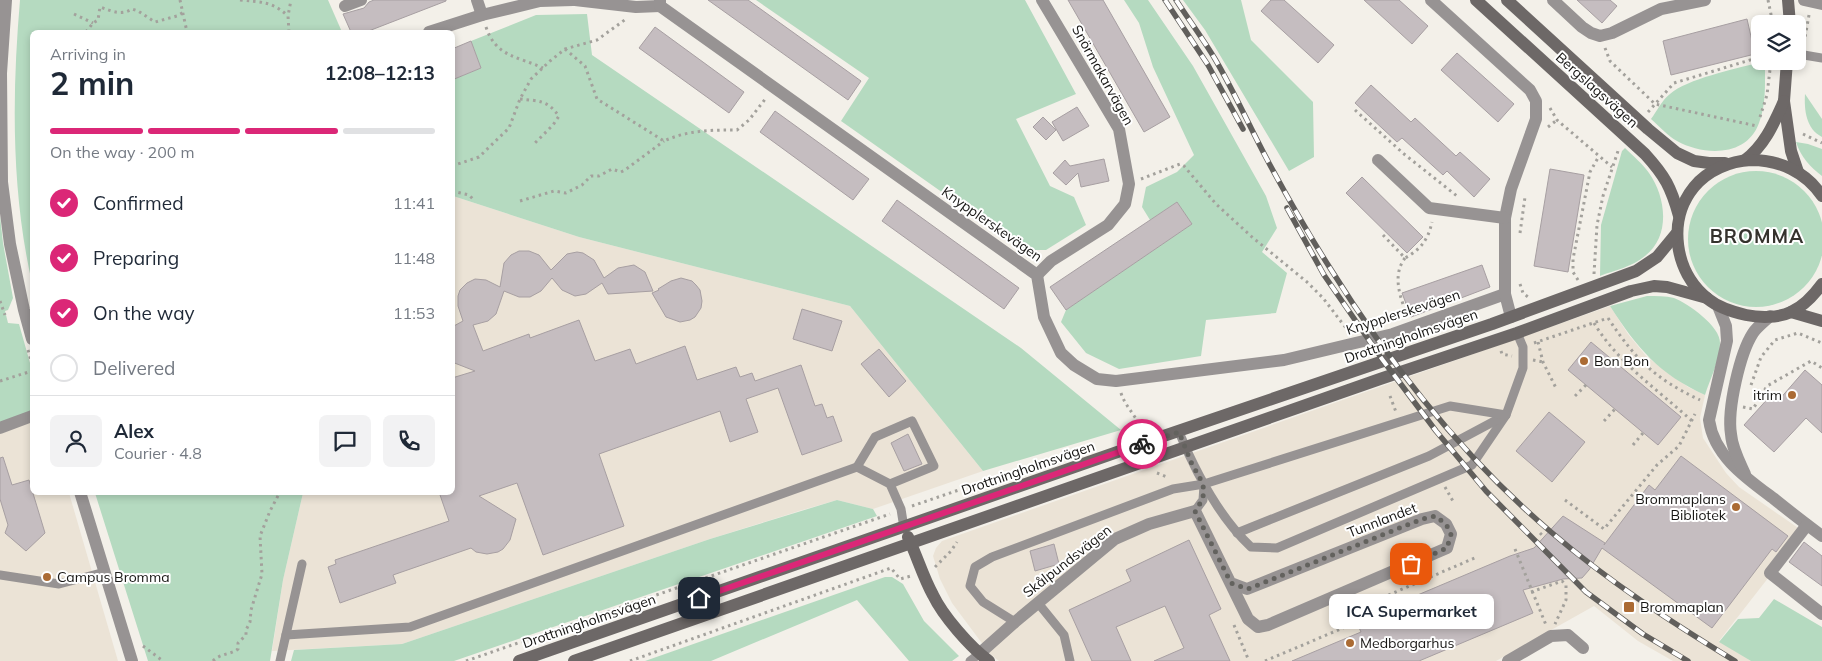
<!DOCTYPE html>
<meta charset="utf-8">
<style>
body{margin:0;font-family:Mulish,sans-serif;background:#f2f2f3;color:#1f2937;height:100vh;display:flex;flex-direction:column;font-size:19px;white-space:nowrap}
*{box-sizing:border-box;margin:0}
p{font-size:16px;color:#747a83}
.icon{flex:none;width:28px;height:28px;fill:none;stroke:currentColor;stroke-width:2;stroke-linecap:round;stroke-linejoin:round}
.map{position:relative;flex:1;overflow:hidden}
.sheet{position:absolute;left:30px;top:30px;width:425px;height:465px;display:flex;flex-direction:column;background:#fff;border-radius:8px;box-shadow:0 2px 8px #0003}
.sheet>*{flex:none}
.controls{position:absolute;left:1751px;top:15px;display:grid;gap:10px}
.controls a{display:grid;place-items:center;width:55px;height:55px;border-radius:8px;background:#fff;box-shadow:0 2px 8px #0003;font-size:25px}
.pin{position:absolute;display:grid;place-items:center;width:42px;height:42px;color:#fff;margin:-21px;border-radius:10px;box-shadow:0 2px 8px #0006}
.courier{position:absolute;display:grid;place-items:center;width:50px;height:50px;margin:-25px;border:4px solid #db2777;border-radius:50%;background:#fff;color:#222;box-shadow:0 1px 6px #0007}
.bubble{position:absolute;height:35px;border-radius:8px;background:#fff;box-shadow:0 2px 8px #0003;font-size:16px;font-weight:700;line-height:35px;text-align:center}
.summary em{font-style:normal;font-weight:700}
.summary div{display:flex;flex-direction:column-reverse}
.summary{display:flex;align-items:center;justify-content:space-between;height:85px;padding:0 20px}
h1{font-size:32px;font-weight:700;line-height:38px}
.bar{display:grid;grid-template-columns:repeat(4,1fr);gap:8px 5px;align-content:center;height:60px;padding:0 20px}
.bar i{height:6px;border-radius:4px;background:#e0e1e3}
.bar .active{background:#db2777}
.bar p{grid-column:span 4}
.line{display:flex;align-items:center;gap:12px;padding:0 20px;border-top:1px solid #e0e1e3}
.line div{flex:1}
.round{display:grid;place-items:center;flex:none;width:52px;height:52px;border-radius:8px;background:#f2f2f3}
ol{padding:0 20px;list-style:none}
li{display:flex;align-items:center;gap:15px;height:55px}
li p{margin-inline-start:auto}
li .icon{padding:5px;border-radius:50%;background:#db2777;color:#fff;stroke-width:4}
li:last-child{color:#747a83}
li i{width:28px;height:28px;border:2px solid #e0e1e3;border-radius:50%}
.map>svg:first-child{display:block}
.built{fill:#ebe3d6}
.green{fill:#b5dac0}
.building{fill:#c5bdc0;stroke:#a79fa2}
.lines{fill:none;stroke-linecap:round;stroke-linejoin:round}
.path{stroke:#a3a19c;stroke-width:3;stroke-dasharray:2.5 4;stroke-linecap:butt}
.lane{stroke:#979393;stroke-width:9}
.street{stroke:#979393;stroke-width:12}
.secondary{stroke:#6d6867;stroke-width:12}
.rail-casing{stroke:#615f5c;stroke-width:5.5}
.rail{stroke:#fff;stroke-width:4;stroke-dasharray:11;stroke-linecap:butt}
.done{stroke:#63625e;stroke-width:5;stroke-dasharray:0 9}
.route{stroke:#db2777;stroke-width:6}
.poi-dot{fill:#ab6b34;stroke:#fff;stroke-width:2}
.labels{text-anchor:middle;stroke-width:4;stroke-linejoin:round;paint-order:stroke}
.street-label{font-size:14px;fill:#161513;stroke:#fff}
.poi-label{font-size:14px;fill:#161513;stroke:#fff;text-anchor:start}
.district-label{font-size:19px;font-weight:bold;letter-spacing:1px;fill:#35322d;stroke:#fff}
</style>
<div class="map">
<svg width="1822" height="661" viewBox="0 0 1822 661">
<rect width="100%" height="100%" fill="#f3f0e9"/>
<g class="built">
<path d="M453,196L579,237L850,306L983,471L873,509L837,500L799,511L710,539L402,644L272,651L283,580L303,493L452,492Z"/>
<path d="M1610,306L1628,334L1647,357L1688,387L1705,395L1700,418L1703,438L1726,473L1739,487L1804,532L1719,641L1751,661H1673L1638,641L1594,606L1496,661H999L990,654L952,603L940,579L933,556L936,548L942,541Z"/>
<path d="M32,414V492L69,493L118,661H0V423Z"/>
</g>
<g class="green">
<path d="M20,0H328L342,32H32V283C11,190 12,94 20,0Z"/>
<path d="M756,0H1025L1076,94L1016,119L1050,186L1074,197L1086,225L1046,250H1024L841,121L869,78Z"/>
<path d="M1124,0H1148L1193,66L1266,196L1277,228L1262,252L1287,273L1276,313L1206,320L1201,356L1119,369L1086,353L1061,322L1066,310L1192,224L1177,202L1150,220L1142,207L1146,187L1177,172L1194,155L1153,67L1139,23Z"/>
<path d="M1183,0H1241L1251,40L1313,102L1314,157L1289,171L1205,30Z"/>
<path d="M587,14L592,55L1021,348L1121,430L983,471L850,306L579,237L453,196L452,80L481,68L471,41L536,15Z"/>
<path d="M1757,63L1765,66C1765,85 1766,105 1759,123C1747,157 1704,156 1677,141C1668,136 1659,126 1651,119C1657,111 1662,100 1670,94C1687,79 1735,69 1757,63Z"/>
<path d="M1805,94L1822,119V137C1806,129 1804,110 1805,94Z"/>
<path d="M1796,142L1808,144L1822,149V176C1810,167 1801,157 1796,142Z"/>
<path d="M1625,148C1633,156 1643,164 1649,173C1666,197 1671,236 1645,256C1632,267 1615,270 1600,276L1601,225L1622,151Z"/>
<circle cx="1756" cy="239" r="68"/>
<path d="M0,216L3,243L13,298L8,310L5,311L8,323L19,324L32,370V414L0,423Z"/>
<path d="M1647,296C1656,296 1666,296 1674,298C1688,303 1721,327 1720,343C1720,360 1710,379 1705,395C1659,374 1637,348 1610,306Z"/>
<path d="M95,493H303L283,580L270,661H148Z"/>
<path d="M837,500L873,509L877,516L454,661H291L294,650L402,644L710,539Z"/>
<path d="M885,577H892L903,584L924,621L959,656L952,661H909L857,600L711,661H645Z"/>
<path d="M1774,599L1822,627V661H1751L1719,642L1738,619L1759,618Z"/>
</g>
<g class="building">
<path d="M374,0H446V1L366,32H351L343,14L364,8L369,2Z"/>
<path d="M708,0H748L861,81L848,100Z"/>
<path d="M1068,0H1103L1170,117L1144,132Z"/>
<path d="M1271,0H1284L1334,45L1318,63L1261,11Z"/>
<path d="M1364,0H1399L1428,26L1412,44Z"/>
<path d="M1577,0H1610L1617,6L1602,23Z"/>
<path d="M1747,19L1755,54L1671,75L1663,41Z"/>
<path d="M655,27L744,92L729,113L639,48Z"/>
<path d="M471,41L481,68L452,80V49Z"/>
<path d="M1457,53L1514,104L1498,122L1441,70Z"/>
<path d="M1371,85L1411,122L1415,118L1456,156L1460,152L1490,179L1474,197L1447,171L1443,175L1402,138L1397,142L1355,103Z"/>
<path d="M1077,107L1089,126L1063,141L1052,122Z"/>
<path d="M775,111L869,179L853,200L760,132Z"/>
<path d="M1043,117L1056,130L1046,140L1033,127Z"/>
<path d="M1104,159L1109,181L1081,187L1078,173L1066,185L1053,173L1065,160L1070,166Z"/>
<path d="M1550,169L1584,175L1568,272L1534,266Z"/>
<path d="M1362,177L1423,237L1407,253L1346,193Z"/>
<path d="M897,200L1019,288L1004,309L882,221Z"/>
<path d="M1177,202L1192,224L1066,310L1050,287Z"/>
<path d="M519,251H529L539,255L551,270L567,254L577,252L583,253L594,260L604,278L618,268L634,265L645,272L653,291L608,294L602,283L586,294L575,296L562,290L552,278L541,291L530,297H519L504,291L496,314L488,321L473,325L483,351L529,334L530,338L579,320L595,361L630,349L636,364L685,346L697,380L736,367L740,377L752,373L755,381L801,365L815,406L822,404L827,418L833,416L842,441L802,455L778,388L746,399L758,432L730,442L720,411L599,454L624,526L543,555L517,483L479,496L516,519L510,540L503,549L498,552L487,554L476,552L471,548L393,575L396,583L340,603L328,567L336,564L335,560L449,521L439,492H452V378L475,371L452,362V327L463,321L458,306V296L460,290L467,283L475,279L486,280L500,287L504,263L511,255Z"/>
<path d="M1482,265L1490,287L1411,317L1402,293Z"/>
<path d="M681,278L692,281L696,285L700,290L702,301L701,308L695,317L690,320L680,322L666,317L652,293L659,290L658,289L671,281Z"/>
<path d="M802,309L842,321L832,351L793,339Z"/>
<path d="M1591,342L1681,417L1658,445L1568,370Z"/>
<path d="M879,349L906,381L889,397L861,364Z"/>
<path d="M1805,370L1822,385V433L1806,418L1774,452L1744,425L1771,395L1778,401Z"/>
<path d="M1549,412L1585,442L1552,482L1516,451Z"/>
<path d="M908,434L922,464L904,471L891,443Z"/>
<path d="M1681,456L1788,536L1776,552L1772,549L1712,628L1602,548L1589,570L1582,578L1563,579L1523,590L1533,613L1419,661H1292L1361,632L1356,621L1510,556L1534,548L1563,516L1605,543L1604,545L1649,485L1655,490Z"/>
<path d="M3,457L12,485L29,480L45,533L26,551L5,533L8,525L0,499V458Z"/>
<path d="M1189,540L1221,609L1209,615L1230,661H1154L1184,648L1165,606L1116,627L1131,661H1092L1069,610L1131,581L1126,570Z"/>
<path d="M1804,542L1822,556V586L1789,562Z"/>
<path d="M1054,544L1059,564L1035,571L1030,551Z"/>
</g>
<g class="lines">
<g class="path">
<path d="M180,0L187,32"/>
<path d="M240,0C260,2 272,1 288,16"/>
<path d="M1768,0L1773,24"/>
<path d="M74,14L93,23"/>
<path d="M486,27C496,57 517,56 543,68"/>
<path d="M86,32L93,23L98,20L100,7C112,11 121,16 132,9L138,11L155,22L177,16L184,12"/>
<path d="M289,32L288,16L291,0"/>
<path d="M1804,43L1809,15"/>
<path d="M1605,48L1610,61L1655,104L1757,126"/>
<path d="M565,49L585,66L597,99L664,141C688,130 712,130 737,130L749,120L766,98"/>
<path d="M520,99C539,101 547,100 559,116L553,125L534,144"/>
<path d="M1550,108L1557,120L1612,167"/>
<path d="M1355,110L1404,154L1457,196"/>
<path d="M1648,112L1674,83L1760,57"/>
<path d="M1760,117L1767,95L1771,61"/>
<path d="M1548,127L1557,120"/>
<path d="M1803,134L1822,143"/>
<path d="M452,166L479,157L509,128L520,99L531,79L550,61L565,49L597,40L626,19"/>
<path d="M1141,179L1180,164L1184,166L1216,204L1252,237L1307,282L1323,298L1349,332"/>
<path d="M452,191L469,195L475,201"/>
<path d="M520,201L554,191L566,193L582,185L591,176H599L612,169L621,172L625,170L664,141"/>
<path d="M1520,233L1525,197"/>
<path d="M1383,235L1405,258C1421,249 1428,240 1432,222"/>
<path d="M1405,258C1392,275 1400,297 1407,315"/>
<path d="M1594,274L1597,225L1603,196L1619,148"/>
<path d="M1578,280L1573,272V259L1590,172L1599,156"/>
<path d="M1520,284L1523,293L1528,297"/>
<path d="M0,301L5,315"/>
<path d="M1608,318C1635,359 1655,379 1700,400"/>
<path d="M1594,323C1618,363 1657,389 1692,421"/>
<path d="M1538,342L1543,362L1557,390"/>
<path d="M1534,343L1608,318"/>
<path d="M28,350L32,364"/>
<path d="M1501,351L1502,354L1512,356"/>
<path d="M1533,360L1543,362"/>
<path d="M0,381L32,371"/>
<path d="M1751,385L1761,357L1775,340L1798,333L1822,343"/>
<path d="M1121,393C1125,406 1135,414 1140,427"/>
<path d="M1390,396L1396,412"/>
<path d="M1575,396L1586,385"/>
<path d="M1743,407L1753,409L1767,386L1811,361L1822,368"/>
<path d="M1604,421L1615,409"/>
<path d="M1633,445L1643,433"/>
<path d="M1157,473L1167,477"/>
<path d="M1445,487L1454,503"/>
<path d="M1565,500L1604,529L1657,465L1679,446L1695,414"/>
<path d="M912,506L991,479"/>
<path d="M1540,533L1542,535"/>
<path d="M1515,549L1546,625"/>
<path d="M935,567L951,551L957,542"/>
<path d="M1531,592L1562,581L1566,585V600L1555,624"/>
<path d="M1234,625L1249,661"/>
<path d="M143,646L163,661"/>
<path d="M213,661C221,653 230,655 238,649V643L246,635V630L250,622L251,610L262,574L260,536L270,511L280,492"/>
<path d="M466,661L890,514"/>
<path d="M630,661L891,568L900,579L911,576"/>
<path d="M1265,661L1343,628L1356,609L1477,557"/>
</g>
<g class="lane">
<path d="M1798,54L1822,58"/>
<path d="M1179,432C1196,473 1218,516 1251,547L1277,548L1472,465L1506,415L1523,368V347L1517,333"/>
<path d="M857,467L875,437L912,421L934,466L890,484"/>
<path d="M1195,511L1203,500L1204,485"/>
<path d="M1237,533L1429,456L1504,416"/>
<path d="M0,575L59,584L105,572"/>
<path d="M1038,603L1064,635L1070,661"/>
<path d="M1015,622L983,602L970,586L975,567L992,557L1173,489L1204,484L1450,406L1506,415"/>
<path d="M286,635L410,627L857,467L890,484L901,509L904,528"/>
<path d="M280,661L302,564"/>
<path d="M970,661L979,654"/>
</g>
<g class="street">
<path d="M6,0L1,73L2,182L10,244L24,310L32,339"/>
<path d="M477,0L482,15"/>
<path d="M575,0L636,7L660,6"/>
<path d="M660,0V6L1037,275L1044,317L1061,353L1074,365L1097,379L1116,381L1284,360L1393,334L1505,294"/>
<path d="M1431,0L1530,90L1536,101V119L1511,189L1505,218V294L1511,317"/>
<path d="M1553,0L1582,27L1591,33L1600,36L1612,33L1661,9L1705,0"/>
<path d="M1804,0L1822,4"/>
<path d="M345,6L361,0"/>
<path d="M429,32L482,15L540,1L573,0"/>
<path d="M1378,160L1429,208L1505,218"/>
<path d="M1037,275L1051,261L1108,225L1125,204L1129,184L1119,129L1042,0"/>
<path d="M1718,306L1726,326L1727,341L1709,420C1714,456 1746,478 1773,498C1789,511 1806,524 1822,536"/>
<path d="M0,428L32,416"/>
<path d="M1745,474C1739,461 1732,448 1731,434C1727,409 1740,353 1753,333C1757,327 1764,322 1770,316"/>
<path d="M80,492L132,661"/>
<path d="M1807,525L1770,573L1822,614"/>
<path d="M979,654L1015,622L1115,539L1149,524L1195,511L1248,619L1258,627L1268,625L1447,548L1451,534L1446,524L1435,516L1422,519L1247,589L1231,583"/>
<path d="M1508,661L1551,636L1568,635L1583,648"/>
</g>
<g class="secondary">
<path d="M1476,0L1645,154C1665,176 1671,187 1679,216"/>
<path d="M1507,0L1648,129L1677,153L1694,161L1709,163H1725"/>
<path d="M1788,0L1790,24"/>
<path d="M1787,61L1784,101L1791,151L1798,172"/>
<path d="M1745,160C1765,145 1774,123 1784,101"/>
<path d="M1822,196C1806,172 1780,160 1751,160C1730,161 1708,170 1694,187C1667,220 1674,272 1708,299C1719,308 1733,312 1746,315C1760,318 1778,318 1791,312C1804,306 1814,295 1822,284"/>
<path d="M1791,312L1822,321"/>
<path d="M908,537C917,556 923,577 933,595C943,616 970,647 989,661"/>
<path d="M519,661L1146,442L1492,324L1636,271L1657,257L1676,234"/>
<path d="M574,661L1380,379L1517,333L1631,291L1654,286L1667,287L1707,298"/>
</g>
<g class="rail-casing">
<g id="rail">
<path d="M1165,0L1208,65L1243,129"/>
<path d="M1176,0C1189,20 1203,39 1215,59C1235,93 1251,130 1270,165C1289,200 1309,235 1330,268C1390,364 1465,459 1551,532C1608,581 1671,622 1735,661"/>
<path d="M1287,208L1324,275L1382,359L1436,431L1486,491L1586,592L1643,634L1688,661"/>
</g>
</g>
<use href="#rail" class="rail"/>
</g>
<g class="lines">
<path class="done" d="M1142,444L1179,432C1183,442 1187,452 1191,462C1202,483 1211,490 1195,511L1231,583L1248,589L1422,519L1435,516L1446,524L1451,534L1447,548L1411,564"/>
<path class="route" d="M699,598L1142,444"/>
</g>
<g class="poi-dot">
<circle cx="1584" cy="361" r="5"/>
<circle cx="1792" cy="395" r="5"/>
<circle cx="1736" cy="507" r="5"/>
<circle cx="47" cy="577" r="5"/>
<rect x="1623" y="601" width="12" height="12" rx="2.5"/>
<circle cx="1350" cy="643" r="5"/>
</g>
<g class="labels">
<g class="street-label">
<text transform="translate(1103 75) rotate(61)" y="5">Snörmakarvägen</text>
<text transform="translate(1597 90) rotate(42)" y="5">Bergslagsvägen</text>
<text transform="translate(992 224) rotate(35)" y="5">Knypplerskevägen</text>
<text transform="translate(1403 312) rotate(-18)" y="5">Knypplerskevägen</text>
<text transform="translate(1411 336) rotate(-19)" y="5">Drottningholmsvägen</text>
<text transform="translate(1028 468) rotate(-19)" y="5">Drottningholmsvägen</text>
<text transform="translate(1382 520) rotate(-21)" y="5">Tunnlandet</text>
<text transform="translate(1067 561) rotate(-38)" y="5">Skålpundsvägen</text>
<text transform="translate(589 621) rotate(-19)" y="5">Drottningholmsvägen</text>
</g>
<g class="poi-label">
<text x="1594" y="366">Bon Bon</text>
<text x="1782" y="400" text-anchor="end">itrim</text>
<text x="1726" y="504" text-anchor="end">Brommaplans<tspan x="1726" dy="16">Bibliotek</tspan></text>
<text x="57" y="582">Campus Bromma</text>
<text x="1640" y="612">Brommaplan</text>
<text x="1360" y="648">Medborgarhus</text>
</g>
<g class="district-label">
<text x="1757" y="243">BROMMA</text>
</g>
</g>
</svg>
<div class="controls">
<a><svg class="icon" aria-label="layers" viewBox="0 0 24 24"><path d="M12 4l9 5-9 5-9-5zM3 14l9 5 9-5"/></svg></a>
</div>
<div class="pin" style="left:1411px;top:564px;background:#ea580c"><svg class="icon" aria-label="bag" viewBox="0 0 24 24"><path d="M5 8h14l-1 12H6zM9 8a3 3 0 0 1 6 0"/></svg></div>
<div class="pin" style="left:699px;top:598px;background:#1f2937"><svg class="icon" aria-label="home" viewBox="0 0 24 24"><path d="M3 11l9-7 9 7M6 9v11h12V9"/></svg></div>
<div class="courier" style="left:1142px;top:444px"><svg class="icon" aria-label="bike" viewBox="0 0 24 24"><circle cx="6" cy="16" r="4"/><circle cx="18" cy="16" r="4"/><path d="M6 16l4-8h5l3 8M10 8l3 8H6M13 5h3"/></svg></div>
<div class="bubble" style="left:1329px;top:594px;width:165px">ICA Supermarket</div>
<section class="sheet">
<div class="summary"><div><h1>2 min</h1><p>Arriving in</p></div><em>12:08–12:13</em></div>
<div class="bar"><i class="active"></i><i class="active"></i><i class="active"></i><i></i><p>On the way · 200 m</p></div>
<ol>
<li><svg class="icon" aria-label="check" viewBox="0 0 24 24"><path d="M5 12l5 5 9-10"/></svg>Confirmed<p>11:41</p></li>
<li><svg class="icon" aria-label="check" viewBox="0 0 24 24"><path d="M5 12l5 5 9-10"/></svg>Preparing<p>11:48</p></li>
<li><svg class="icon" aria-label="check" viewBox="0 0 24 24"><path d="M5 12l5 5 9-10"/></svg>On the way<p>11:53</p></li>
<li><i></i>Delivered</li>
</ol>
<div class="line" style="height:90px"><a class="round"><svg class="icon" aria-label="person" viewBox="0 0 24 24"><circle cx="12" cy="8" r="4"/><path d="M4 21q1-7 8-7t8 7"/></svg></a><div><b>Alex</b><p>Courier · 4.8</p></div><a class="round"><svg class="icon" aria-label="chat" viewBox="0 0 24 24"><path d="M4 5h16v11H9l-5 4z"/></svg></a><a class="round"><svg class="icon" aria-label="phone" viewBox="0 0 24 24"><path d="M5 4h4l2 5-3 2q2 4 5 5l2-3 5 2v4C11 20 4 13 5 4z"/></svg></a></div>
</section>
</div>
